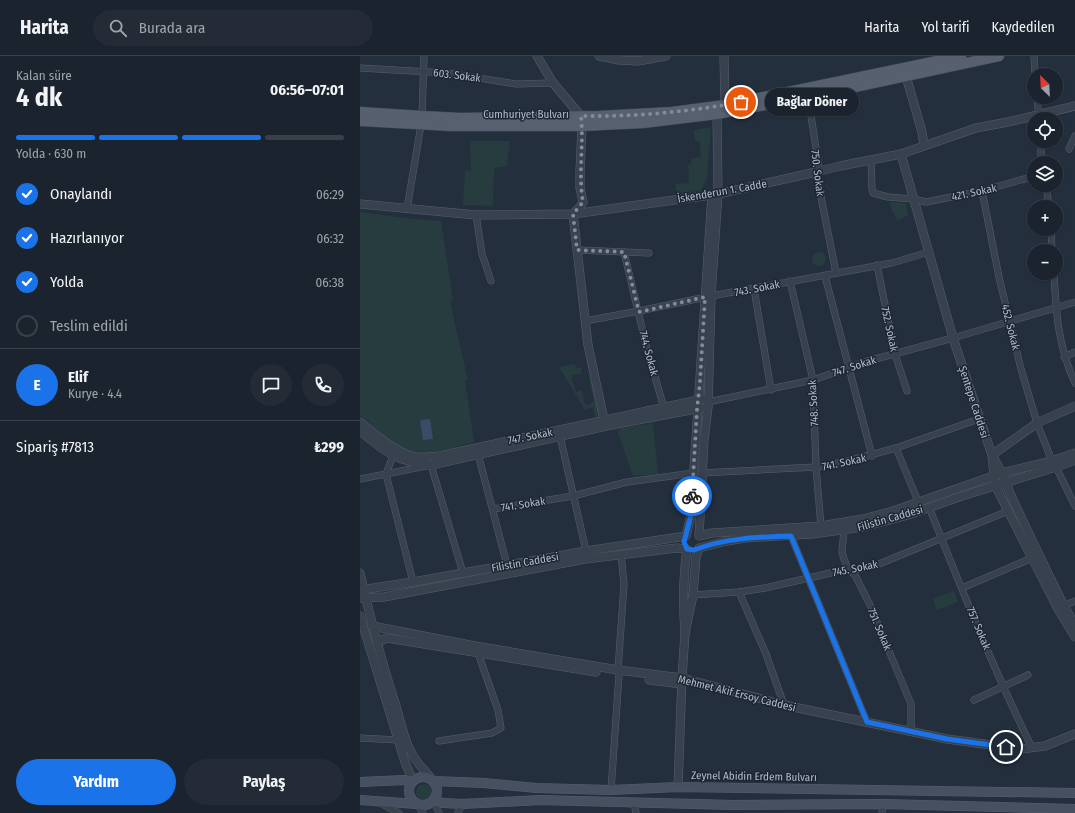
<!DOCTYPE html>
<html lang="tr">
<meta charset="utf-8">
<style>
body{margin:0;font-family:"Fira Sans Condensed",sans-serif;background:#242b36;color:#f1f3f6;height:100vh;display:flex;flex-direction:column;font-size:15px;white-space:nowrap}
*{box-sizing:border-box;margin:0}
p{font-size:13px;color:#a0a4aa}
.icon{flex:none;width:22px;height:22px;fill:none;stroke:currentColor;stroke-width:2;stroke-linecap:round;stroke-linejoin:round}
.map{position:relative;flex:1;overflow:hidden}
.drawer{display:flex;flex-direction:column;background:#1b232e;width:360px}
.drawer>*{flex:none}
.needle{width:26px;rotate:336deg}
.tools{position:absolute;left:667px;top:12px;display:grid;gap:8px}
.tools a{display:grid;place-items:center;width:36px;height:36px;border-radius:50%;background:#1b232e;box-shadow:0 1px 3px #0004,0 0 0 1px #39404a;font-size:20px}
.pin{position:absolute;display:grid;place-items:center;width:34px;height:34px;color:#fff;margin:-17px;border:2px solid #fff;border-radius:50%;box-shadow:0 1px 4px #0007}
.courier{position:absolute;display:grid;place-items:center;width:40px;height:40px;margin:-20px;border:3px solid #1a73e8;border-radius:50%;background:#fff;color:#222;box-shadow:0 1px 5px #0007}
.bubble{position:absolute;height:28px;border-radius:14px;background:#1b232e;box-shadow:0 1px 3px #0004,0 0 0 1px #39404a;font-size:13px;font-weight:700;line-height:28px;text-align:center}
.headline em{font-style:normal;font-weight:700}
.headline div{display:flex;flex-direction:column-reverse}
.headline{display:flex;align-items:center;justify-content:space-between;height:68px;padding:0 16px}
h1{font-size:26px;font-weight:700;line-height:30px}
.bar{display:grid;grid-template-columns:repeat(4,1fr);gap:6px 4px;align-content:center;height:48px;padding:0 16px}
.bar i{height:5px;border-radius:3px;background:#39404a}
.bar .current{background:#1a73e8}
.bar p{grid-column:span 4}
.line{display:flex;align-items:center;gap:10px;padding:0 16px;border-top:1px solid #39404a}
.line div{flex:1}
.round{display:grid;place-items:center;flex:none;width:42px;height:42px;border-radius:21px;background:#242b36}
ol{padding:0 16px;list-style:none}
li{display:flex;align-items:center;gap:12px;height:44px}
li p{margin-inline-start:auto}
li .icon{padding:4px;border-radius:50%;background:#1a73e8;color:#fff;stroke-width:4}
li:last-child{color:#a0a4aa}
li i{width:22px;height:22px;border:2px solid #39404a;border-radius:50%}
.cta{display:flex;gap:8px;margin-top:auto;padding:8px 16px}
.cta a{flex:1;height:46px;border-radius:24px;background:#1a73e8;color:#fff;font-size:16px;font-weight:700;line-height:46px;text-align:center}
.cta a+a{background:#242b36;color:#f1f3f6}
header{display:flex;align-items:center;gap:24px;box-sizing:border-box;height:56px;padding:0 20px;background:#1b232e;border-bottom:1px solid #39404a}
header strong{font-size:19px}
nav{display:flex;gap:22px;margin-inline-start:auto;font-size:14px}
.search{width:280px;height:36px;background:#242b36;display:flex;align-items:center;gap:10px;box-sizing:border-box;padding:0 14px;border-radius:22px;color:#a0a4aa;font-size:15px}
main{display:flex;flex:1;min-height:0}
.map>svg:first-child{display:block}
.green{fill:#263c3f}
.water{fill:#394c67}
.lines{fill:none;stroke-linecap:round;stroke-linejoin:round}
.minor-casing{stroke:#565f6c;stroke-width:7}
.tertiary-casing{stroke:#565f6c;stroke-width:9}
.secondary-casing{stroke:#565f6c;stroke-width:10}
.primary-casing{stroke:#414a57;stroke-width:11}
.minor{stroke:#38414e;stroke-width:6}
.tertiary{stroke:#38414e;stroke-width:8}
.secondary{stroke:#465061;stroke-width:9}
.primary{stroke:#56606e;stroke-width:10}
.done{stroke:#828b98;stroke-width:4;stroke-dasharray:0 7.2}
.route{stroke:#1a73e8;stroke-width:5}
.labels{text-anchor:middle;stroke-width:3;stroke-linejoin:round;paint-order:stroke}
.street-label{font-size:11px;fill:#b4bcc9;stroke:#1d2633}
</style>
<header>
<strong>Harita</strong>
<div class="search"><svg class="icon" aria-label="search" viewBox="0 0 24 24"><circle cx="10" cy="10" r="6"/><path d="M15 15l6 6"/></svg>Burada ara</div>
<nav><a>Harita</a><a>Yol tarifi</a><a>Kaydedilen</a></nav>
</header>
<main>
<section class="drawer">
<div class="headline"><div><h1>4 dk</h1><p>Kalan süre</p></div><em>06:56–07:01</em></div>
<div class="bar"><i class="current"></i><i class="current"></i><i class="current"></i><i></i><p>Yolda · 630 m</p></div>
<ol>
<li><svg class="icon" aria-label="check" viewBox="0 0 24 24"><path d="M5 12l5 5 9-10"/></svg>Onaylandı<p>06:29</p></li>
<li><svg class="icon" aria-label="check" viewBox="0 0 24 24"><path d="M5 12l5 5 9-10"/></svg>Hazırlanıyor<p>06:32</p></li>
<li><svg class="icon" aria-label="check" viewBox="0 0 24 24"><path d="M5 12l5 5 9-10"/></svg>Yolda<p>06:38</p></li>
<li><i></i>Teslim edildi</li>
</ol>
<div class="line" style="height:72px"><b class="round" style="background:#1a73e8;color:#fff">E</b><div><b>Elif</b><p>Kurye · 4.4</p></div><a class="round"><svg class="icon" aria-label="chat" viewBox="0 0 24 24"><path d="M4 5h16v11H9l-5 4z"/></svg></a><a class="round"><svg class="icon" aria-label="phone" viewBox="0 0 24 24"><path d="M5 4h4l2 5-3 2q2 4 5 5l2-3 5 2v4C11 20 4 13 5 4z"/></svg></a></div>
<div class="line" style="height:52px"><div>Sipariş #7813</div><b>₺299</b></div>
<div class="cta"><a>Yardım</a><a>Paylaş</a></div>
</section>
<div class="map">
<svg width="715" height="757" viewBox="0 0 715 757">
<rect width="100%" height="100%" fill="#242f3e"/>
<g class="green">
<path d="M351,71L347,122L341,135L317,137L315,128L329,127L328,109L331,108V103L341,101L339,85H335L334,74Z"/>
<path d="M110,85H150L147,110L134,112L133,150L103,149L105,114L111,115Z"/>
<path d="M529,146L546,147L548,159L538,165L532,154Z"/>
<path d="M0,156L53,163L81,165L93,244L90,246L108,324H105L114,386C98,390 82,395 66,397C44,399 17,372 0,359Z"/>
<circle cx="459" cy="203" r="7"/>
<path d="M215,308L216,312L221,311L222,318L213,319L212,324L216,336L222,334L225,348L228,349L234,346L229,323L232,322L240,356L235,362L233,351L225,354L199,311Z"/>
<path d="M293,367L298,418L273,420L258,377L259,374L262,372Z"/>
<path d="M594,535L598,546L577,554L573,543Z"/>
<circle cx="64" cy="736" r="8"/>
</g>
<path class="water" d="M70,363L73,383L63,384L60,364Z"/>
<g class="lines">
<g class="minor-casing">
<g id="minor">
<path d="M674,0L675,19"/>
<path d="M0,12L87,17L156,28L193,27"/>
<path d="M448,41L459,111L456,116L476,217"/>
<path d="M677,41L679,63"/>
<path d="M62,60L64,0"/>
<path d="M681,85V107"/>
<path d="M709,93L715,80"/>
<path d="M511,104L512,133L513,137L528,141L553,143L566,146L622,135L660,124L674,121"/>
<path d="M686,129L689,151"/>
<path d="M622,135L639,221L661,313L677,367L692,405"/>
<path d="M47,153L61,69"/>
<path d="M116,159L122,198L131,225"/>
<path d="M691,173L692,195"/>
<path d="M217,194L289,197"/>
<path d="M264,196L287,293L304,352"/>
<path d="M517,209L535,298L547,335"/>
<path d="M694,217C696,257 698,290 715,327"/>
<path d="M465,220L512,400"/>
<path d="M430,225L453,324L456,411L461,470"/>
<path d="M394,233L411,334"/>
<path d="M225,265L279,255L351,240L532,207L569,196"/>
<path d="M704,301L715,296"/>
<path d="M348,346L453,324L508,305L593,282L715,246"/>
<path d="M200,380L226,495"/>
<path d="M536,392L560,450"/>
<path d="M118,398L147,509"/>
<path d="M33,400L26,418L53,526"/>
<path d="M696,411L715,450"/>
<path d="M342,417L456,411L488,405L536,392L619,363"/>
<path d="M0,423L71,409L103,517"/>
<path d="M569,451C601,532 634,614 672,692"/>
<path d="M133,453L213,440L267,426L334,417"/>
<path d="M484,474L482,496L484,503L488,513L495,519L510,549L551,648V676"/>
<path d="M431,480L507,666"/>
<path d="M602,532L672,502"/>
<path d="M379,536L406,598L424,649"/>
<path d="M333,539L379,536L405,532L488,513L495,514L519,508L648,455"/>
<path d="M701,551L715,545"/>
<path d="M258,614L264,528L261,498"/>
<path d="M614,644L668,619"/>
<path d="M0,682L38,684"/>
<path d="M79,685L132,677L141,672L138,654L118,597"/>
<path d="M251,734L259,619"/>
<path d="M74,745L79,757"/>
<path d="M274,746L276,757"/>
<path d="M20,747L39,757"/>
<path d="M57,748L63,757"/>
<path d="M98,757L102,748"/>
<path d="M522,757L523,748"/>
</g>
</g>
<g class="tertiary-casing">
<g id="tertiary">
<path d="M177,0L193,27L221,60L222,70L220,116V132L223,146L219,152L213,158L228,289L244,364"/>
<path d="M239,0L259,4L278,5L306,0"/>
<path d="M364,0L365,49"/>
<path d="M546,20L562,76L564,89"/>
<path d="M357,58L358,138L351,240L348,351L344,384L339,480L352,477L461,470L503,463L533,455L642,417L692,405L715,397"/>
<path d="M541,98L593,282L632,399L635,429L698,553L715,581"/>
<path d="M0,148L116,159L213,158L358,138L456,116L480,110L541,98L616,72L648,66L715,50"/>
<path d="M715,350L677,367L632,399L642,417L652,442L678,497L704,550L715,569"/>
<path d="M0,366C13,377 41,400 57,401C64,402 72,400 79,400L343,343"/>
<path d="M0,375C25,396 38,406 71,409L246,370L341,352"/>
<path d="M0,517C10,561 21,604 35,647C40,663 43,681 51,696C56,707 66,715 73,725"/>
<path d="M0,534L53,526L226,495L326,480L331,459L352,139"/>
<path d="M0,542L24,541L225,503L317,492L327,493C323,520 323,550 325,577L333,539L336,501L339,492L367,485L385,482L452,478L503,471L548,459L602,440L696,411L715,404"/>
<path d="M0,560L45,706L53,725"/>
<path d="M12,570L115,590L258,614L322,622L424,649L587,683L661,693L685,690L715,678"/>
<path d="M17,588L22,584L27,582L236,616"/>
<path d="M289,624L322,628"/>
<path d="M318,731L322,622L325,577"/>
</g>
</g>
<g class="secondary-casing">
<g id="secondary">
<circle cx="63" cy="735" r="14"/>
<path d="M73,725L124,727L176,732L251,734L318,731L715,737"/>
<path d="M0,726L45,724L53,725"/>
<path d="M0,744L57,748"/>
<path d="M74,745L83,747L102,748L180,744L374,749L523,748L715,753"/>
</g>
</g>
<g class="primary-casing">
<g id="primary">
<path d="M0,56L62,60L100,62L239,60L312,56L365,49L601,0"/>
<path d="M0,65L92,70H222L283,67L357,58L448,41L639,0"/>
</g>
</g>
<use href="#minor" class="minor"/>
<use href="#tertiary" class="tertiary"/>
<use href="#secondary" class="secondary"/>
<use href="#primary" class="primary"/>
</g>
<g class="lines">
<path class="done" d="M332,440L337,353L340,326L345,241L279,256L264,196L217,194L213,158L223,146C218,118 224,89 221,60C274,61 328,56 381,46"/>
<path class="route" d="M332,440L331,459L324,486L327,493L334,494C365,482 398,481 431,480L507,666L587,683L646,691"/>
</g>
<g class="labels">
<g class="street-label">
<text transform="translate(97 19) rotate(7)" y="4">603. Sokak</text>
<text x="166" y="62">Cumhuriyet Bulvarı</text>
<text transform="translate(458 117) rotate(83)" y="4">750. Sokak</text>
<text transform="translate(362 135) rotate(-10)" y="4">İskenderun 1. Cadde</text>
<text transform="translate(614 136) rotate(-12)" y="4">421. Sokak</text>
<text transform="translate(397 232) rotate(-11)" y="4">743. Sokak</text>
<text transform="translate(651 271) rotate(76)" y="4">452. Sokak</text>
<text transform="translate(530 273) rotate(78)" y="4">752. Sokak</text>
<text transform="translate(289 297) rotate(75)" y="4">744. Sokak</text>
<text transform="translate(494 310) rotate(-18)" y="4">747. Sokak</text>
<text transform="translate(614 346) rotate(72)" y="4">Şentepe Caddesi</text>
<text transform="translate(453 347) rotate(-93)" y="4">748. Sokak</text>
<text transform="translate(170 380) rotate(-11)" y="4">747. Sokak</text>
<text transform="translate(484 406) rotate(-12)" y="4">741. Sokak</text>
<text transform="translate(163 448) rotate(-9)" y="4">741. Sokak</text>
<text transform="translate(530 462) rotate(-16)" y="4">Filistin Caddesi</text>
<text transform="translate(165 506) rotate(-10)" y="4">Filistin Caddesi</text>
<text transform="translate(495 512) rotate(-11)" y="4">745. Sokak</text>
<text transform="translate(619 572) rotate(67)" y="4">757. Sokak</text>
<text transform="translate(520 573) rotate(67)" y="4">751. Sokak</text>
<text transform="translate(377 637) rotate(14)" y="4">Mehmet Akif Ersoy Caddesi</text>
<text transform="translate(394 720) rotate(1)" y="4">Zeynel Abidin Erdem Bulvarı</text>
</g>
</g>
</svg>
<div class="tools">
<a><svg class="needle" viewBox="-14 -14 28 28"><path d="M0-13l5 13h-10z" fill="#e53935"/><path d="M0 13l5-13h-10z" fill="#a0a4aa"/></svg></a>
<a><svg class="icon" aria-label="locate" viewBox="0 0 24 24"><circle cx="12" cy="12" r="6"/><path d="M12 2v4M12 18v4M2 12h4M18 12h4"/></svg></a>
<a><svg class="icon" aria-label="layers" viewBox="0 0 24 24"><path d="M12 4l9 5-9 5-9-5zM3 14l9 5 9-5"/></svg></a>
<a>+</a>
<a>−</a>
</div>
<div class="pin" style="left:381px;top:46px;background:#ea580c"><svg class="icon" aria-label="bag" viewBox="0 0 24 24"><path d="M5 8h14l-1 12H6zM9 8a3 3 0 0 1 6 0"/></svg></div>
<div class="pin" style="left:646px;top:691px;background:#1f2937"><svg class="icon" aria-label="home" viewBox="0 0 24 24"><path d="M3 11l9-7 9 7M6 9v11h12V9"/></svg></div>
<div class="courier" style="left:332px;top:440px"><svg class="icon" aria-label="bike" viewBox="0 0 24 24"><circle cx="6" cy="16" r="4"/><circle cx="18" cy="16" r="4"/><path d="M6 16l4-8h5l3 8M10 8l3 8H6M13 5h3"/></svg></div>
<div class="bubble" style="left:405px;top:32px;width:94px">Bağlar Döner</div>
</div>
</main>
